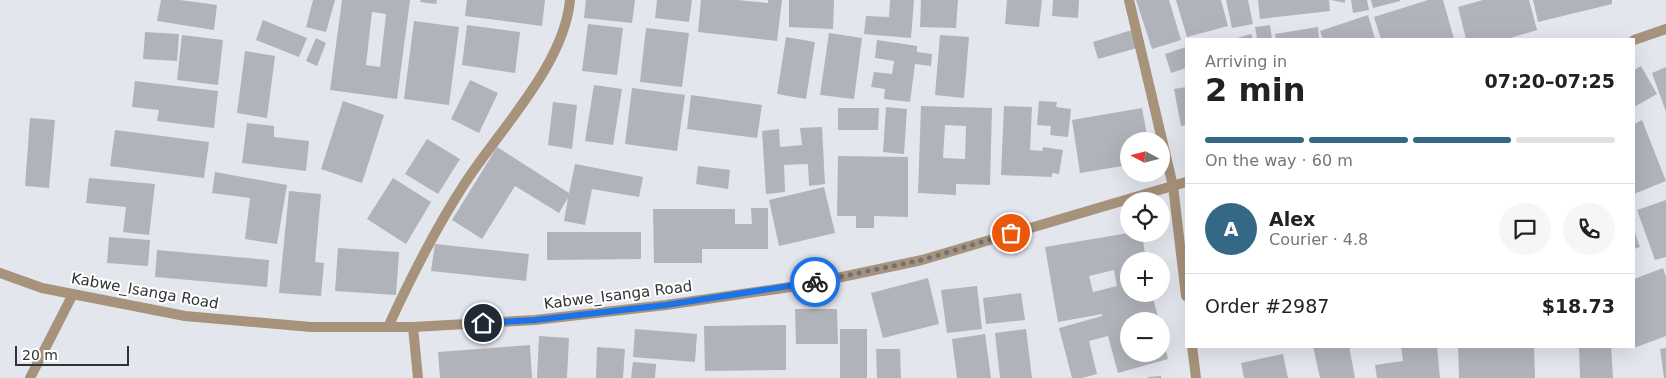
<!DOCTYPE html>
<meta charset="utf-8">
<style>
body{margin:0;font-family:"DejaVu Sans",sans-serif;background:#f6f6f6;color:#222;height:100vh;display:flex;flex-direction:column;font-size:19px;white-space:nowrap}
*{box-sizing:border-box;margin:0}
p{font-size:16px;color:#767676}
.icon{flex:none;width:28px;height:28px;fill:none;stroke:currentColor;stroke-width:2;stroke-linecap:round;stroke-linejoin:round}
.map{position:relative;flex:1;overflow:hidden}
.drawer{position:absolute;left:1185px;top:38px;width:450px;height:310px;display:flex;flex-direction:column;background:#fff;border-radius:0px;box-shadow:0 5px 20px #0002}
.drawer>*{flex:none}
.needle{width:32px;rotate:277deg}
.buttons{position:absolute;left:1120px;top:132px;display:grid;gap:10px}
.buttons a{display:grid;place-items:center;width:50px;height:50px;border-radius:50%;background:#fff;box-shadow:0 5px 20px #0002;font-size:25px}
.scale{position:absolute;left:15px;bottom:12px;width:114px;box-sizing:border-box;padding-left:5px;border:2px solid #323336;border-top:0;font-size:14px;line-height:18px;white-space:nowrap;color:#323336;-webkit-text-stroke:4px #fff;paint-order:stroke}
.pin{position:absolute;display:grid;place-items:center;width:42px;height:42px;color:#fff;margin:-21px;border:2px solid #fff;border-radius:50%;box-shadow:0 1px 5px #0007}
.courier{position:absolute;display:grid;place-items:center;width:50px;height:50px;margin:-25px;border:4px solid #1a73e8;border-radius:50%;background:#fff;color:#222;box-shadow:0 1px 6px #0007}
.head em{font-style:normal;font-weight:700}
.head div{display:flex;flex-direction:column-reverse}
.head{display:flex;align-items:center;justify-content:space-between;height:85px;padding:0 20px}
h1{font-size:32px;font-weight:700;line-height:38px}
.bar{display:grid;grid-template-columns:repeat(4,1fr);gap:8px 5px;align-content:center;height:60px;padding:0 20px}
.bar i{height:6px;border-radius:4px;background:#e0e0e0}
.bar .active{background:#346884}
.bar p{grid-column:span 4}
.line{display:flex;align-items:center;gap:12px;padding:0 20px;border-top:1px solid #e0e0e0}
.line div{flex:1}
.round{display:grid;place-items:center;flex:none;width:52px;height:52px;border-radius:26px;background:#f6f6f6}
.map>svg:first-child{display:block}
.building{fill:#b0b3ba;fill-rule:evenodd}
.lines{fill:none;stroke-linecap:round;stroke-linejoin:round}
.minor{stroke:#a7927b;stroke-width:10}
.tertiary{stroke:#a7927b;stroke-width:10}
.done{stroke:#707276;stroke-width:5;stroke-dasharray:0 9}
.route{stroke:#1a73e8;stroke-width:6}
.labels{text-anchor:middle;stroke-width:4;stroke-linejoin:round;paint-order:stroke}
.street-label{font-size:15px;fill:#323336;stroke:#fff}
</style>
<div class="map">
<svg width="1666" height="378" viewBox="0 0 1666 378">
<rect width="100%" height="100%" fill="#e4e6ee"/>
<g class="building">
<path d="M161,0H180L217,5L214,30L157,21Z"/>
<path d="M313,0H335L326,32L306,27Z"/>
<path d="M342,0H410L397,99L330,90ZM372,12L386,14L380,67L366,65Z"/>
<path d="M421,0H437L436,4L420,2Z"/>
<path d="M467,0H545L542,26L465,16Z"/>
<path d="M586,0H635L632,23L584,18Z"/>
<path d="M657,0H692L689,22L655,18Z"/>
<path d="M701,0H737L768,3V0H782L777,41L698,32Z"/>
<path d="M789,0H834L833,29L789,27Z"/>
<path d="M890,0H914L911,38L864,34L866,16L889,17Z"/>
<path d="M921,0H958L956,28L920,27Z"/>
<path d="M1007,0H1042L1039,27L1005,24Z"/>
<path d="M1053,0H1079L1078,18L1052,16Z"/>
<path d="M1136,0H1169L1181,40L1152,49Z"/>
<path d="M1176,0H1221L1228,26L1187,37Z"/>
<path d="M1226,0H1248L1253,24L1232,28Z"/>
<path d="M1258,0H1329L1330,11L1260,19Z"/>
<path d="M1331,0H1345V3Z"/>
<path d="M1351,0H1367L1369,10L1353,13Z"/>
<path d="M1371,0H1400V1L1373,8Z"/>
<path d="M1428,0H1443L1454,39H1381L1374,17Z"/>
<path d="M1483,0H1529L1537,30L1507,39H1466L1458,7Z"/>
<path d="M1533,0H1612V4L1538,22Z"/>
<path d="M1368,15L1375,39H1323L1320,31Z"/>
<path d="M263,20L307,38L299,57L256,40Z"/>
<path d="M414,21L459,27L449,105L404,99Z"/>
<path d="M588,24L623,28L617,75L582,71Z"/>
<path d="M467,25L520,32L515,73L462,65Z"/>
<path d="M1270,25L1272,39H1257L1255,27Z"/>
<path d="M1318,27L1319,39H1276L1275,34Z"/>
<path d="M646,28L689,33L682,87L640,82Z"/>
<path d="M1132,30L1137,48L1098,59L1093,42Z"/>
<path d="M145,32L179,34L177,61L143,59Z"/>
<path d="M829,33L862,38L854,99L820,95Z"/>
<path d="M1251,34L1253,39H1238L1237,38Z"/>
<path d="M182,35L223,40L218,85L177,80Z"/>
<path d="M940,35L969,37L964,98L935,95Z"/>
<path d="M786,37L815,42L806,99L777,94Z"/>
<path d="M316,38L326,43L317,66L306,61Z"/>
<path d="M877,40L917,46V52L932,54L931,66L915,64L910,102L884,99L885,89L871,87L874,72L892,74L894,61L875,58Z"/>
<path d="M1186,47V68L1171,73L1165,54Z"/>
<path d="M245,51L275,56L267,118L237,113Z"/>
<path d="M1641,66L1657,94L1634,107V70Z"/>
<path d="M1666,67V112L1652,73Z"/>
<path d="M470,80L498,93L479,133L451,119Z"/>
<path d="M135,81L218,91L214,128L157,121L159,110L132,107Z"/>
<path d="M594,85L622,89L613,145L585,141Z"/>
<path d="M1186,87V125L1181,126L1174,89Z"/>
<path d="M632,88L685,95L677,151L625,144Z"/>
<path d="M691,95L762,105L757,138L687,129Z"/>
<path d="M343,101L384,115L362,183L321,169Z"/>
<path d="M1039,101L1057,102L1056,107L1071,109L1068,137L1050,135L1051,126L1037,125Z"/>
<path d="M553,102L577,105L572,149L548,145Z"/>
<path d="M921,106L992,108L990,185L956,184V195L918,193ZM945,125L966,126L965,159L943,158Z"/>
<path d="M1004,106L1032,107L1030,150L1042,151L1043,147L1063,150L1059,174L1052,173V177L1001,175Z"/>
<path d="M886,107L907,109L904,154L883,152Z"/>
<path d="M838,108H879L878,130H838Z"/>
<path d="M1142,108L1148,141H1129V165L1080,173L1072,120Z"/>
<path d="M30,118L55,120L49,188L25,186Z"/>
<path d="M1642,120L1666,181L1634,194V124Z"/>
<path d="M247,123L274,126V137L309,141L306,171L242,163Z"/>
<path d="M822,127L825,184L809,186L808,164L784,165L785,192L766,194L762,131L779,129L780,147L802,145L800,128Z"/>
<path d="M115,130L209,142L204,178L110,166Z"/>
<path d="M427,139L460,159L438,194L405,174Z"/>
<path d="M497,147L569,193L575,164L643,177L639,197L592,189L585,225L564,221L568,198L559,213L515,186L482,239L452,220Z"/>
<path d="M838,156L908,157V217L874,216V228H856V216H837Z"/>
<path d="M698,166L730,170L728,189L696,184Z"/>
<path d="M215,172L287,185L277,244L245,239L250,198L212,193Z"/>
<path d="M89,178L155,184L149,235L123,232L126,207L86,203Z"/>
<path d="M393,178L431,202L406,244L367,219Z"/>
<path d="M824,187L835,233L779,246L769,200Z"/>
<path d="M289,191L321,194L315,262L324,263L321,296L279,293Z"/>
<path d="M1666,200V257L1655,260L1637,210Z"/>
<path d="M751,208H768V249H702V263H654L653,209H735V224H752Z"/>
<path d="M1634,230L1640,247L1634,249Z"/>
<path d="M547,232H641V259L547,260Z"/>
<path d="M1129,233L1142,234L1146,261H1129V294H1152L1159,321H1129V354H1161L1162,334L1168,359L1118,373L1108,336L1089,341L1097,374L1082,378H1072L1059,328L1102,316V314L1058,322L1045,247ZM1114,270L1117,286L1093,292L1089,276Z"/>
<path d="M109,237L150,240L148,266L107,263Z"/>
<path d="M435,244L529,254L526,281L431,271Z"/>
<path d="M338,248L399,252L396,295L335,291Z"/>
<path d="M157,250L269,260L267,287L155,277Z"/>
<path d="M1663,268L1666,277V336L1634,348V279Z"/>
<path d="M928,278L939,324L883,338L871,293Z"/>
<path d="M977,286L982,329L947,333L941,290Z"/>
<path d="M1021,293L1025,320L986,324L983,298Z"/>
<path d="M795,309H837L838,344H796Z"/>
<path d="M786,325V370L705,371L704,326Z"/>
<path d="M635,329L697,334L695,362L633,357Z"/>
<rect x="840" y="329" width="27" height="49"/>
<path d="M1026,329L1032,378H1000L995,333Z"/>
<path d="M985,334L991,378H957L952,339Z"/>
<path d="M539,336L569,338L567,378H537Z"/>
<path d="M530,345L532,378H440L438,352Z"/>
<path d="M1313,346H1349L1355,378H1320Z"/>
<path d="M1401,346H1437L1440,378H1377L1375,365L1403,361Z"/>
<path d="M1458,346H1534L1535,378H1459Z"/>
<path d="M1579,346H1611L1613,378H1580Z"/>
<path d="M597,347L625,349L623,378H596Z"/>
<path d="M1666,348V378H1664L1660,349Z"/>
<path d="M876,349H900L901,378H877Z"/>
<path d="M1283,354L1288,378H1244L1241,363Z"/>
<path d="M633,362L656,364L655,378H631Z"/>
<path d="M1161,376V378H1148V377Z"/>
</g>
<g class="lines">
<g class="minor">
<path d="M1129,0L1173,186"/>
<path d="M388,327C411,277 435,229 465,183C500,129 564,65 570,0"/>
<path d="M413,327L418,378"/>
<path d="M30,378L73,294"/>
</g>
<g class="tertiary">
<path d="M1634,40L1666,29"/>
<path d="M1173,186L1186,296"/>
<path d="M0,273L42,288L185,316L311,327H413L535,320L666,305L804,285L922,260L1186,182"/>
<path d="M1192,346L1196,378"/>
</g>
</g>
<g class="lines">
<path class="done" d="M815,282L922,260L1011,233"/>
<path class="route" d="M483,323L535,320L666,305L815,282"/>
</g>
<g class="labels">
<g class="street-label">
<text transform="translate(145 291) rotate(10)" y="5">Kabwe_Isanga Road</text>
<text transform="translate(618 295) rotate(-7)" y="5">Kabwe_Isanga Road</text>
</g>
</g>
</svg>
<div class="buttons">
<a><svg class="needle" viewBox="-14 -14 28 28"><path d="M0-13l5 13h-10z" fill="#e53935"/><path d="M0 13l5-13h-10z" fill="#767676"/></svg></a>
<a><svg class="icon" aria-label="locate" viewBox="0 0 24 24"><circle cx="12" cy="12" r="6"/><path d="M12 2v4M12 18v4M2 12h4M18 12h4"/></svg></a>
<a>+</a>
<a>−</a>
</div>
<div class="scale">20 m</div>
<div class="pin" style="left:1011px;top:233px;background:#ea580c"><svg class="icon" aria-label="bag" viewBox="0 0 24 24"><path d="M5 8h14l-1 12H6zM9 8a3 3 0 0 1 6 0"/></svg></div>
<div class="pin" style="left:483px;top:323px;background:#1f2937"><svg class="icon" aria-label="home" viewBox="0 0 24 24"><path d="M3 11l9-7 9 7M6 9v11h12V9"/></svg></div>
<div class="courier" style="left:815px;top:282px"><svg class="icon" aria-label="bike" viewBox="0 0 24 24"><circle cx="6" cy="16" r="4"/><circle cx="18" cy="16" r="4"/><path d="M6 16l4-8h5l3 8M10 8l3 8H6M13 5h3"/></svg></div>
<section class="drawer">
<div class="head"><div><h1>2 min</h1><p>Arriving in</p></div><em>07:20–07:25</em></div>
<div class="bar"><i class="active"></i><i class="active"></i><i class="active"></i><i></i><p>On the way · 60 m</p></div>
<div class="line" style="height:90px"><b class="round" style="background:#346884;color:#fff">A</b><div><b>Alex</b><p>Courier · 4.8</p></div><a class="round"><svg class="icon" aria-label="chat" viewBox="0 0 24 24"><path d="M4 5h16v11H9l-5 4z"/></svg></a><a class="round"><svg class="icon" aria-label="phone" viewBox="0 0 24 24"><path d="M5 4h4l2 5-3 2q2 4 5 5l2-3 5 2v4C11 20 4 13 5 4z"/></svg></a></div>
<div class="line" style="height:65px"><div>Order #2987</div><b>$18.73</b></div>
</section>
</div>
